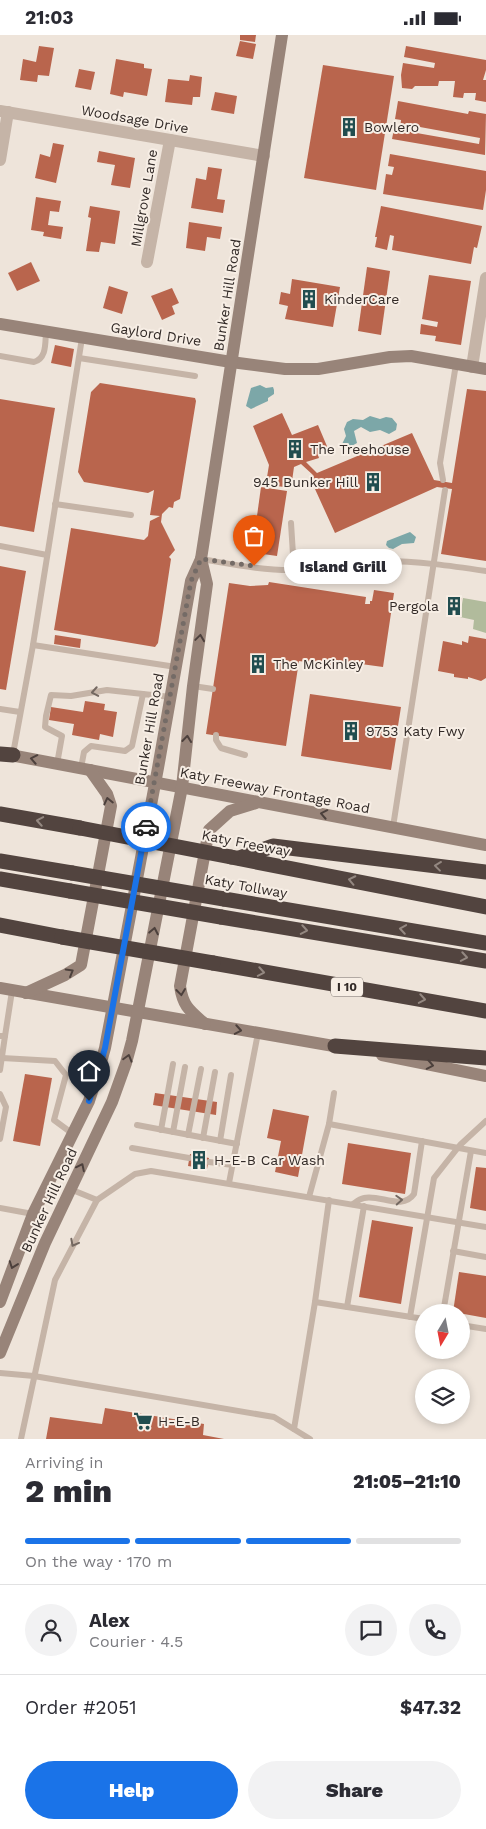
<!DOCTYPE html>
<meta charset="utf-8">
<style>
body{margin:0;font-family:"Work Sans",sans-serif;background:#f2f2f3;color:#2b2b33;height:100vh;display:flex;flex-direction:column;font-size:19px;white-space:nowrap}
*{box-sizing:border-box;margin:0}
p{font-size:16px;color:#7c7c81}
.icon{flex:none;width:28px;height:28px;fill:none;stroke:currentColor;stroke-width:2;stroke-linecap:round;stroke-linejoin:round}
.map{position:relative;height:1404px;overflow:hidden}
.details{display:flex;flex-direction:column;background:#fff;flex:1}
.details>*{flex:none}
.needle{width:32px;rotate:190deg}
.buttons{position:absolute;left:415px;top:1269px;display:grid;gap:10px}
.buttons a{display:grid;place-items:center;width:55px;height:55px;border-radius:50%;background:#fff;box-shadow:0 2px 8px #0003;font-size:25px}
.pin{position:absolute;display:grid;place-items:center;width:42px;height:42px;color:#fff;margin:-51px -21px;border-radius:50% 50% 50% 0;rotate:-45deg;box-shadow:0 0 5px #0007}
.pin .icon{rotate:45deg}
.courier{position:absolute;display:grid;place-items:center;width:50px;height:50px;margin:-25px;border:4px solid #1a73e8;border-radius:50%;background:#fff;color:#222;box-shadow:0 1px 6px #0007}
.bubble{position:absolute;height:35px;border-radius:18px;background:#fff;box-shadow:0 2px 8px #0003;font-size:16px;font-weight:800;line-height:35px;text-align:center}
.summary em{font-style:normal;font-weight:800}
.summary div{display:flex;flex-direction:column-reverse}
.summary{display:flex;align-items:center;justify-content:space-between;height:85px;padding:0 25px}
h1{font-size:32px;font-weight:800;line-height:38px}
.bar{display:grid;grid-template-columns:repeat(4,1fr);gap:8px 5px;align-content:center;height:60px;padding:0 25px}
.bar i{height:6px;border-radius:4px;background:#e1e1e2}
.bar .active{background:#1a73e8}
.bar p{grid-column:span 4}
.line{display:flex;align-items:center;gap:12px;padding:0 25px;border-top:1px solid #e1e1e2}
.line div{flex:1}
.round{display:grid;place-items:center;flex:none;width:52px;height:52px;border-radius:26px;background:#f2f2f3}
.cta{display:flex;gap:10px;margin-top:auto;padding:10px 25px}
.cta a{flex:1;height:58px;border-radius:30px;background:#1a73e8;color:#fff;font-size:20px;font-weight:800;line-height:58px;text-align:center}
.cta a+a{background:#f2f2f3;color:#2b2b33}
.status{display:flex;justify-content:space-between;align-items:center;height:35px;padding:0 25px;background:#fff;direction:ltr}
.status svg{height:14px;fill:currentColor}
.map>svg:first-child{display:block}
.green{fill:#b1bb9c}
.water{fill:#7ca7a8}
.building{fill:#b9654d}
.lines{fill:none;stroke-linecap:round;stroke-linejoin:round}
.lane{stroke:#c5b4a7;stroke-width:6}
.street{stroke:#c5b4a7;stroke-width:12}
.secondary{stroke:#988479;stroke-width:12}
.highway{stroke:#52443f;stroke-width:15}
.highway-bridge{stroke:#52443f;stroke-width:15}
.oneway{stroke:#4c403c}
.oneway2{stroke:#746861}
.oneway3{stroke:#948881}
.done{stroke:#746b66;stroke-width:5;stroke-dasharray:0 9}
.route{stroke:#1a73e8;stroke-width:6}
.labels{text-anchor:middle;stroke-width:4;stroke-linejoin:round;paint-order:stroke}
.shield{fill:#f7eee5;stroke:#6d6560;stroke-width:1}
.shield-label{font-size:12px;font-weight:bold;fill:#322a27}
.street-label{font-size:14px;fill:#322a27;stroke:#f7eee5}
.poi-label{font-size:14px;fill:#322a27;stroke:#f7eee5;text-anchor:start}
</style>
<div class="status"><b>21:03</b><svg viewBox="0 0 49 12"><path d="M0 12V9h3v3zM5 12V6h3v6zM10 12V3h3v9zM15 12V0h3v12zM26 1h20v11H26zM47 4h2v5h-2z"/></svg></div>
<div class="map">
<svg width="486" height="1404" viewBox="0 0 486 1404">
<rect width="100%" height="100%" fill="#eee4da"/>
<path class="green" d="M463,563L486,567V598L473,594L474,585L460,582Z"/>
<g class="water">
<path d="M260,350L266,353L273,352L274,355V359L268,363V366L251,374L246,371L251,353Z"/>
<path d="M370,381L380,384L386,382L392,383L397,389L396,395L389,399L380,395L370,397L361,392L354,396L357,408L348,413L342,412V409L346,401L344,394L347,387L353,384L363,385Z"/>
<path d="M410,497L416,502L414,508L402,509L393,514L389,513L386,510L387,506Z"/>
</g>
<g class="building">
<path d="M240,0H256L255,7L240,5Z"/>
<path d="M240,6L256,9L253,24L236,21Z"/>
<path d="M39,11L54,13L49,41L38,40L37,47L20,45L23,24L36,27Z"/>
<path d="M406,11L486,25V35L483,45H486V67L475,65L476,58H464L463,63L453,62L455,46H439L438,51H415L412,54L402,53L401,40L403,28L434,33L435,28L404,22Z"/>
<path d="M116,24L144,29V33L152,34L147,61L124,57L123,62L110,59Z"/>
<path d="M323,30L394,41L376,155L304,143Z"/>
<path d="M79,34L95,37L91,55L75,52Z"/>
<path d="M190,40L202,42L200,62H193L192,70L165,67L168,44L189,46Z"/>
<path d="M215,57L237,61L234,79L211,75Z"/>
<path d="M398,66L468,79L469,76L486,79L485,120L392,104L394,94L479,109L480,103L409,90L408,96L400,94L401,85L395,84Z"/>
<path d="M53,108L64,110L56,148L35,143L40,119L50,122Z"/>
<path d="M99,116L135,123L130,153L111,150L115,130L97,127Z"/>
<path d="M390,119L486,136V155L483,175L383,159L386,139L392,140L394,132L388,131Z"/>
<path d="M208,132L222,134L217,164L225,165L223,178L191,173L196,143L206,145Z"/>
<path d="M36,162L61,166L59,177L50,176L48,190L63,192L61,204L43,201L44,197L31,195Z"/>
<path d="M90,171L120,176L115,209L101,207L99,217L86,216L91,183L88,182Z"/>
<path d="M381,171L482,191L477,213L474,212L471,229L392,215L394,201L390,200L387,215L375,212L377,202H375Z"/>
<path d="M189,187L222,192L220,204L207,202L205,216L186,213Z"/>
<path d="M31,227L40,246L17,256L8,238Z"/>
<path d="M367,232L390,236L381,300L358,296Z"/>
<path d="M429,240L471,246L461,310L435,306L436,301L420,299L421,289L437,292L438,287L422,284Z"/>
<path d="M292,244L340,252L333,292L285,284L288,271L279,269L281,257L290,259Z"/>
<path d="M109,251L128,257L122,279L103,273Z"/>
<path d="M172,253L179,268L172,271L175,279L162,285L151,261Z"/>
<path d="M55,310L74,314L71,332L51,328Z"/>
<path d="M100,348L195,363L196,366L180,464L174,467L173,473L169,472L162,479L161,487L175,515L169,522L171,524L163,577L158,608L155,612L54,595L71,493L144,505L148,501L150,486L160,481L150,480L154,455L148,458L84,447L78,437L91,357Z"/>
<path d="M467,354L486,356V526L441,519L452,454L437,452L335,498L310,443L313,440L301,429L294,432L291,453L270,450L269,443L267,442L269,430L253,391L282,378L292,400L318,390L329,416L318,420L319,423L306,427L317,438L412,398L434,445L452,448Z"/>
<path d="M0,364L55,373L34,497L0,491Z"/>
<path d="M261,452L287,456L277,521L256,518L253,510Z"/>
<path d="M0,531L26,536L6,655L0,654Z"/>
<path d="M269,547L366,562L365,569H370V566H372L374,555L394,558L383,632L361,629L360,635L299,626L286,711L206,699L229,548L250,551L268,550Z"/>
<path d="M449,561L462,563L458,581L447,580Z"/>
<path d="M55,600L81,604L80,613L54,609Z"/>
<path d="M469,601L486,604V643L481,646L468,642V644L454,642V639L438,636L443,606L462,610V606L468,608Z"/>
<path d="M310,659L401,672L391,735L301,721Z"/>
<path d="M85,666L105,669L104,675L117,677L113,702L100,699L99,705L72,700L74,689L49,685L51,672L83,677Z"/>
<path d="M25,1039L52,1043L40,1111L13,1106Z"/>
<path d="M155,1058L217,1067L216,1080L153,1070Z"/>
<path d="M273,1074L309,1081L298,1142L275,1137L281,1106L267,1103Z"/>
<path d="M348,1108L411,1118L405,1159L342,1149Z"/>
<path d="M190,1119L209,1123L207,1134L188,1131Z"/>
<path d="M476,1132L486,1133V1176L470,1173Z"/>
<path d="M372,1185L413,1192L401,1269L359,1262Z"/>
<path d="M459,1237L486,1241V1283L453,1277Z"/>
<path d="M105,1373L204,1389L203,1400L224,1404H46L50,1382L102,1389Z"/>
</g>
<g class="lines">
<g class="lane">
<path d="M82,303L33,610L176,632"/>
<path d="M0,321L34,327C47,323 45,308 46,297"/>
<path d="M79,323L195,341"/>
<path d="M443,445L440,428L456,329"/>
<path d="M55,469L131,480"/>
<path d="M291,488L294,535"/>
<path d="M0,511L47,520"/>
<path d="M201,524C231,529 265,536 296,535C325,535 354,525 383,526C418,526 452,531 486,536"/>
<path d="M193,651L213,654"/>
<path d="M0,674L20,677"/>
<path d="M216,700V705L221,713L245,720"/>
<path d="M13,719L33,610"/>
<path d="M57,729L62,701L45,692L46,681L51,660L71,661L107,655L143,659"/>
<path d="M81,733L84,717L91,711L125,716L132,711L143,659L171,662"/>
<path d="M393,792L445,455"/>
<path d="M0,1001H5L12,956"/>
<path d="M2,1023L55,1026L66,1040L54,1085L73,1099"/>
<path d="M0,1035L5,1001"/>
<path d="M0,1059L6,1072L0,1104"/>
<path d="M329,1089L334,1058"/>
<path d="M137,1090L237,1109"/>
<path d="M161,1095L173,1029"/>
<path d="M173,1097L185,1032"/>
<path d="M188,1100L201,1034"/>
<path d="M203,1103L215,1037"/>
<path d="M220,1106L231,1040"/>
<path d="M132,1113L189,1123"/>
<path d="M209,1127L233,1130"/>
<path d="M229,1148L258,998"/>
<path d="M70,1154L97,1165L135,1139L151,1136L486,1192"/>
<path d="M309,1162L329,1089L486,1118"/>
<path d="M353,1169C356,1167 359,1164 364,1163C380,1159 402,1176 414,1159L422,1106"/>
<path d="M0,1173L33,1179"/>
<path d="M453,1216L486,1222"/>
<path d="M315,1267L424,1284"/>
<path d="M347,1272L364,1171"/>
<path d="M443,1278L471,1116"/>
<path d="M410,1282L434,1143L460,1110L486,1086"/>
<path d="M461,1290L486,1294"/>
<path d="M0,1338L34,1341L274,1382L310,1404"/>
<path d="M294,1394L315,1267L329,1165"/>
<path d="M21,1404L55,1245L97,1165"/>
</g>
<g class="street">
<path d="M0,76L264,121"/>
<path d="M0,125L8,77"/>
<path d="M147,227L170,105"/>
<path d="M472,332L486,243"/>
</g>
<g class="secondary">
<path d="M0,289L231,327L285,334H318L390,322L411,321L486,334"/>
<path d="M5,719L486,810"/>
<path d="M0,953L345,1013"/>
<path d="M26,958L65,940L81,930L111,771L107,759L90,735"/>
<path d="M205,989C190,976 183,972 180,951L209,795L230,776L256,768"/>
<path d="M382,1020L486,1041"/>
<path d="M0,1267L33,1179L89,1066L98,1038L105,1013L158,733L191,546L201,524L282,0"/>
<path d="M0,1318L45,1208L112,1067L126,1028L132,1006L182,752L193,651L207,549L201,524"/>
</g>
<g class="highway">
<path d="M0,719L13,720"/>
<path d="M0,779L80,793"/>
<path d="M231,822L486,872"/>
<path d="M239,823L273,811L486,837"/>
<path d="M0,826L72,838"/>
<path d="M0,844L70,856"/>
<path d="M224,864L486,908"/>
<path d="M221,882L486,926"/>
<path d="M0,890L62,902"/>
<path d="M213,928L486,976"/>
<path d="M335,1011L486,1023"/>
</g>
<g class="highway-bridge">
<path d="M80,793L231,822"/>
<path d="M72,838L224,864"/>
<path d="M70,856L221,882"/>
<path d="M62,902L213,928"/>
</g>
</g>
<defs><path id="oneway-chevron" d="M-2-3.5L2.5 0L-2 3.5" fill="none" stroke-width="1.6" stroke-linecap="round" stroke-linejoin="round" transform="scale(1.25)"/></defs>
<g class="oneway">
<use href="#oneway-chevron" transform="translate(200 603) rotate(-82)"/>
<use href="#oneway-chevron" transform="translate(187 704) rotate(-84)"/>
<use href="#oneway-chevron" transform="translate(34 724) rotate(-169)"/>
<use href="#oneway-chevron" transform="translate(108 766) rotate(-103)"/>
<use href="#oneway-chevron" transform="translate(324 779) rotate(-169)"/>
<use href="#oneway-chevron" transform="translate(154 896) rotate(-79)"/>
<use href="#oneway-chevron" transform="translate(70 937) rotate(-30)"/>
<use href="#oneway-chevron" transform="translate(181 957) rotate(83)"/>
<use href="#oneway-chevron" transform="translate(238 995) rotate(10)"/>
<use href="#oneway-chevron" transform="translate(128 1023) rotate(-74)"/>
<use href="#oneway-chevron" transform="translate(430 1030) rotate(11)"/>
<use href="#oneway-chevron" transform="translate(81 1132) rotate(-64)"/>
<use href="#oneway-chevron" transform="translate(13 1230) rotate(110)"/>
</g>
<g class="oneway2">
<use href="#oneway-chevron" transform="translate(95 657) rotate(170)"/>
<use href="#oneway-chevron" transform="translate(399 1165) rotate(-3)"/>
<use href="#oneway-chevron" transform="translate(74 1208) rotate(118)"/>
</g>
<g class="oneway3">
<use href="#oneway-chevron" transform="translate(40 786) rotate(-170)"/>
<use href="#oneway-chevron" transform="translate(438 831) rotate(-173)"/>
<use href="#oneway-chevron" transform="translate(352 845) rotate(-168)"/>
<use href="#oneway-chevron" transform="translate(403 894) rotate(-171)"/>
<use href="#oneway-chevron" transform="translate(304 895) rotate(10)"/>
<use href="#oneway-chevron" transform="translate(464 922) rotate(10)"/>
<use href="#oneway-chevron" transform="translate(261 937) rotate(10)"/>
<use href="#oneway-chevron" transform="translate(422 964) rotate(10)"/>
</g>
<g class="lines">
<path class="done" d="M146,792L191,546L201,524L254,531"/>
<path class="route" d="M89,1066L98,1038L105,1013L146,792"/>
</g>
<defs>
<g id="building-bare" transform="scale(1.5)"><path d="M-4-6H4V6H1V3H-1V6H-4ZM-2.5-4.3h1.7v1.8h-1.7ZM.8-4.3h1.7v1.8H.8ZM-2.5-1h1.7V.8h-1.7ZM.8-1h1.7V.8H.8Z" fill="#214d4f" stroke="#f7eee5" stroke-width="2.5" paint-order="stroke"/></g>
<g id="supermarket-bare" transform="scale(1.5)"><path d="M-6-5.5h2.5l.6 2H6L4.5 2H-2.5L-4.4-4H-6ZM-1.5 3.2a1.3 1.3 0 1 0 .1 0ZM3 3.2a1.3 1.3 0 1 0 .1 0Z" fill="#214d4f" stroke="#f7eee5" stroke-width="2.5" paint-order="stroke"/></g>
</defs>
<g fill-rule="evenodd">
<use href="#building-bare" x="349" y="92"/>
<use href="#building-bare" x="309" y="264"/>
<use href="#building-bare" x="295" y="414"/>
<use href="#building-bare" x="373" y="447"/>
<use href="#building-bare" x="454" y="571"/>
<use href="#building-bare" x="258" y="629"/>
<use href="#building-bare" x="351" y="696"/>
<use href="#building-bare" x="199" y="1125"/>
<use href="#supermarket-bare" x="143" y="1386"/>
</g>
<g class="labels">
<rect class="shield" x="331" y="942.5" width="32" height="19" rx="4"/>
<g class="shield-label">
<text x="347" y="956">I 10</text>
</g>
<g class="street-label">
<text transform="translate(135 84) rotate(10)" y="5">Woodsage Drive</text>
<text transform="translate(144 163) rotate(-80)" y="5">Millgrove Lane</text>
<text transform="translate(227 260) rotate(-81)" y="5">Bunker Hill Road</text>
<text transform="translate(156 299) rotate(9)" y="5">Gaylord Drive</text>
<text transform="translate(149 694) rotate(-80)" y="5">Bunker Hill Road</text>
<text transform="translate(275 755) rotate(11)" y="5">Katy Freeway Frontage Road</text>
<text transform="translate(246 808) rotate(11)" y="5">Katy Freeway</text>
<text transform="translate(246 851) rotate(10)" y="5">Katy Tollway</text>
<text transform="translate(49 1165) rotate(-65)" y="5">Bunker Hill Road</text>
</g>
<g class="poi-label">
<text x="364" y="97">Bowlero</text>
<text x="324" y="269">KinderCare</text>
<text x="310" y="419">The Treehouse</text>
<text x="358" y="452" text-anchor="end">945 Bunker Hill</text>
<text x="439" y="576" text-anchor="end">Pergola</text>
<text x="273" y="634">The McKinley</text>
<text x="366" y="701">9753 Katy Fwy</text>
<text x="214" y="1130">H-E-B Car Wash</text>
<text x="158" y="1391">H-E-B</text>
</g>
</g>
</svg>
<div class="buttons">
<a><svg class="needle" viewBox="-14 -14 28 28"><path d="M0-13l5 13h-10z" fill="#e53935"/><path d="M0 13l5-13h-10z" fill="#7c7c81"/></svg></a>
<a><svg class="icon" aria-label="layers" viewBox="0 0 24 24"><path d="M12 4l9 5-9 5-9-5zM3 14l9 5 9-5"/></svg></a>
</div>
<div class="pin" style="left:254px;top:531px;background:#ea580c"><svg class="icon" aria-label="bag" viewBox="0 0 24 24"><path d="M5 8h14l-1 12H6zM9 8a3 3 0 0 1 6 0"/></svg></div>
<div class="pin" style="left:89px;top:1066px;background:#1f2937"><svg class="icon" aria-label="home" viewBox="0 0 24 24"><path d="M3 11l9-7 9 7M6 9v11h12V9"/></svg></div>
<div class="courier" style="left:146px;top:792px"><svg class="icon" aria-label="car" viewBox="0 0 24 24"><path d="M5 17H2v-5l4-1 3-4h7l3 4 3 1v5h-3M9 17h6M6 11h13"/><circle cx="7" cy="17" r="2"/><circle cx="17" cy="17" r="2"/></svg></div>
<div class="bubble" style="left:284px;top:514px;width:118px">Island Grill</div>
</div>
<section class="details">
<div class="summary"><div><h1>2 min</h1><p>Arriving in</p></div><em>21:05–21:10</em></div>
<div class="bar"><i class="active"></i><i class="active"></i><i class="active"></i><i></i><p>On the way · 170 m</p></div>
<div class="line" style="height:90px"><a class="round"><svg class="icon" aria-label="person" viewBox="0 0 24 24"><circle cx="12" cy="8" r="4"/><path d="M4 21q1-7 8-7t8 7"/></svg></a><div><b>Alex</b><p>Courier · 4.5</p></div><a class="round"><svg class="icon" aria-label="chat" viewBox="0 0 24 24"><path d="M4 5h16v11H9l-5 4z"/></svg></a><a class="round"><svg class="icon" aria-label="phone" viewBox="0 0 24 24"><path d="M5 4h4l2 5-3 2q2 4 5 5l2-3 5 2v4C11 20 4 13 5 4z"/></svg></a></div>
<div class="line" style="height:65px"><div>Order #2051</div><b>$47.32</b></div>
<div class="cta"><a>Help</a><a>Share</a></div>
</section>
